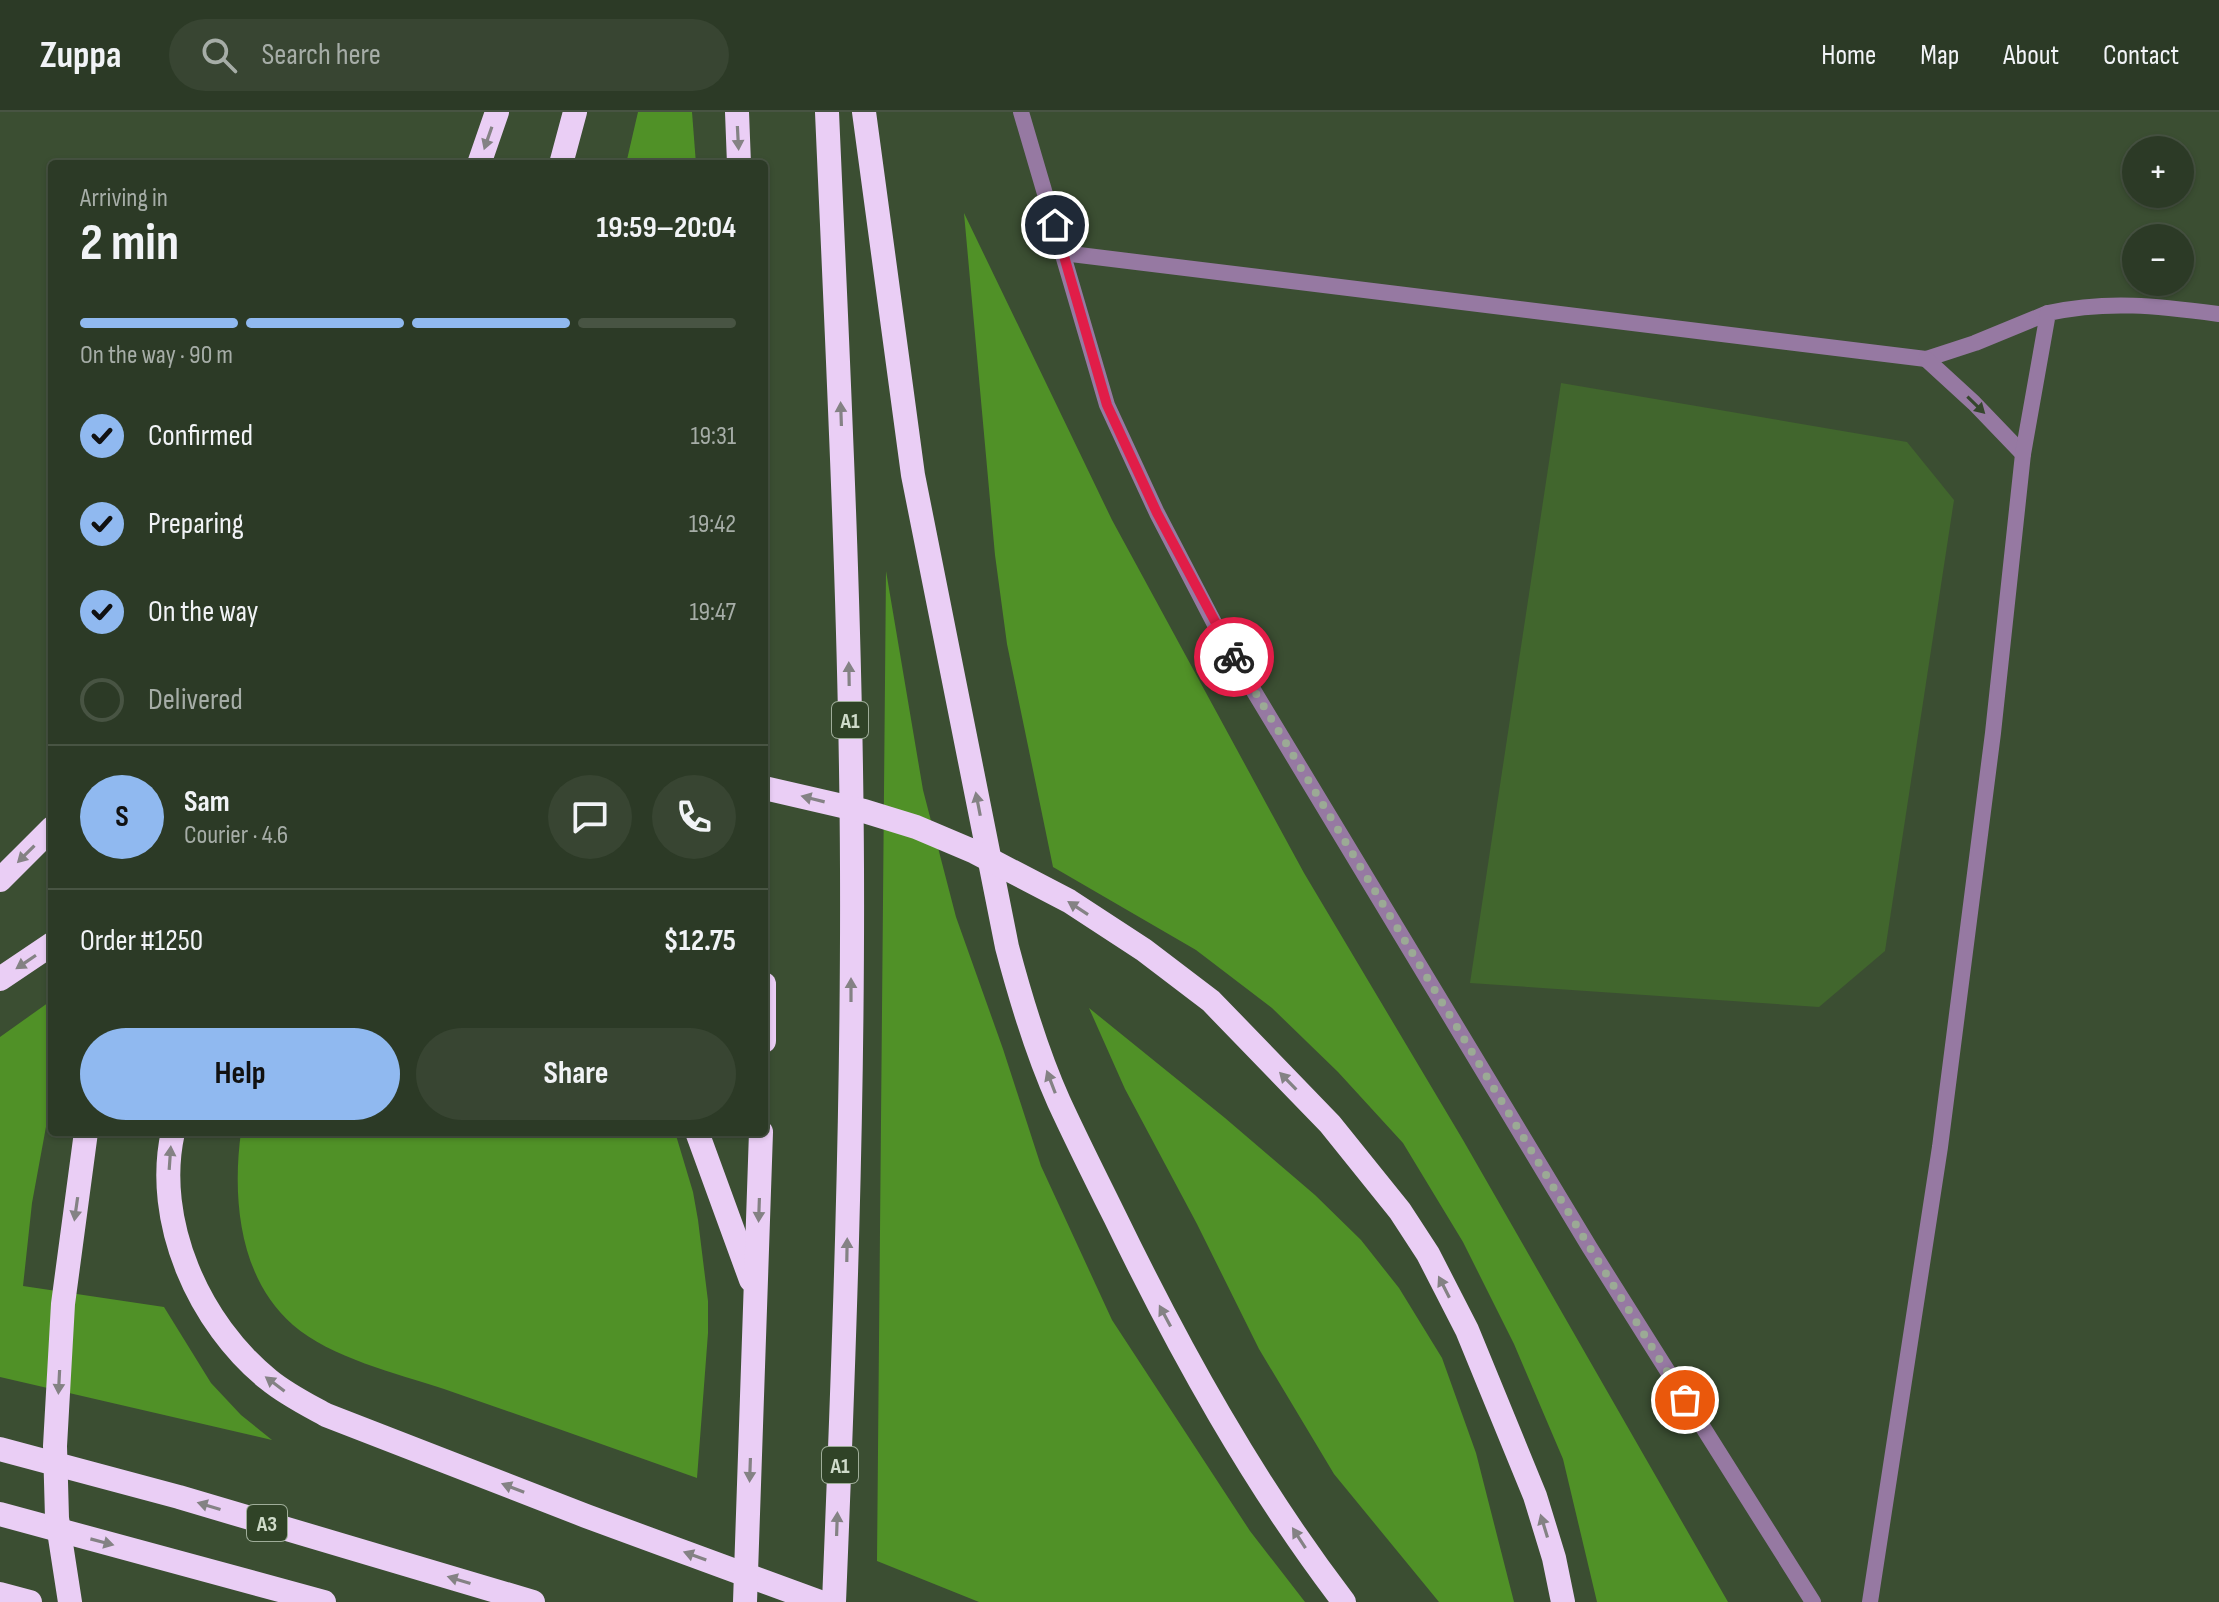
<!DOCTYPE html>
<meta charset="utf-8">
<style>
body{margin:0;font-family:"Sofia Sans Condensed",sans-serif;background:#384532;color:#f1f3f6;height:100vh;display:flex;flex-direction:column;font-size:30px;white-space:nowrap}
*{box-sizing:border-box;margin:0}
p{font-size:26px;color:#a6ada7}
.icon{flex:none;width:44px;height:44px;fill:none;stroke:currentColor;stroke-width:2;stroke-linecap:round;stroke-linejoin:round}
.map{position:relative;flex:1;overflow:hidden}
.side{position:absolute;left:48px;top:48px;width:720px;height:976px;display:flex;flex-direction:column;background:#2c3a26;border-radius:8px;box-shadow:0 2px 6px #0004,0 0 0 2px #485443}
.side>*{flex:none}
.fabs{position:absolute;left:2122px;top:24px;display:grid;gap:16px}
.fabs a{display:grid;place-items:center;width:72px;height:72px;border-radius:50%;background:#2c3a26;box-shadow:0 2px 6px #0004,0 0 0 2px #485443;font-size:40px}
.pin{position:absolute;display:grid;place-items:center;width:68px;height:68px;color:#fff;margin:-34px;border:4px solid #fff;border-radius:50%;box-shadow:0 2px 8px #0007}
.courier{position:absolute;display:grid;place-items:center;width:80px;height:80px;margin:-40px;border:6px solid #e11d48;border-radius:50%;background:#fff;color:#222;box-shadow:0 2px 10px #0007}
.head em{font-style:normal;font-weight:700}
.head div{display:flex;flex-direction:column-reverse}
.head{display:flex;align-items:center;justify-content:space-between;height:136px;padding:0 32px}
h1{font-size:52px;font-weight:700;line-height:60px}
.bar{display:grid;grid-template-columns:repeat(4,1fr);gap:12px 8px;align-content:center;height:96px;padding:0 32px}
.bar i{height:10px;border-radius:6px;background:#485443}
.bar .selected{background:#90b9f0}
.bar p{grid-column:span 4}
.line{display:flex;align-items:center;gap:20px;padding:0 32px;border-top:2px solid #485443}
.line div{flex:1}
.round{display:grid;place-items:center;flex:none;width:84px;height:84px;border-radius:42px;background:#384532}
ol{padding:0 32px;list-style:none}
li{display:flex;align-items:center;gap:24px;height:88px}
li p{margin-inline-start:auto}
li .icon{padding:8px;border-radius:50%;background:#90b9f0;color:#111;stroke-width:4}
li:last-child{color:#a6ada7}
li i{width:44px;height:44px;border:4px solid #485443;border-radius:50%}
.action{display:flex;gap:16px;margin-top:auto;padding:16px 32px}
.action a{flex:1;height:92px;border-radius:48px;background:#90b9f0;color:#111;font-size:32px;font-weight:700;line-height:92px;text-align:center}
.action a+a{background:#384532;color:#f1f3f6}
header{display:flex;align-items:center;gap:48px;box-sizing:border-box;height:112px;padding:0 40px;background:#2c3a26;border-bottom:2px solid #485443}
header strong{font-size:38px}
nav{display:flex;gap:44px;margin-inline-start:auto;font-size:28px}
.search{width:560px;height:72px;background:#384532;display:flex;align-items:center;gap:20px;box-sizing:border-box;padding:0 28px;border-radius:44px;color:#a6ada7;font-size:30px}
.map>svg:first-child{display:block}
.green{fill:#41662d}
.forest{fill:#509127}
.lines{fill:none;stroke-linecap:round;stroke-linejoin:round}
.street{stroke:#9679a2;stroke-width:16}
.highway{stroke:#eacef5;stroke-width:24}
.oneway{fill:#848284}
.oneway2{fill:#35462d}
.done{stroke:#9baa95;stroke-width:8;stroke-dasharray:0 14.4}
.route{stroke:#e11d48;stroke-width:10}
.labels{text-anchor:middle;stroke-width:6;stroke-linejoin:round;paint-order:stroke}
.shield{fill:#304327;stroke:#9fad99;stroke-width:2}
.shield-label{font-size:22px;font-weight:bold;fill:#cfdbca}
</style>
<header>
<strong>Zuppa</strong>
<div class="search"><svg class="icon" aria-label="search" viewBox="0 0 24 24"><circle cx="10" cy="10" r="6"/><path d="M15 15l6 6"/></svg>Search here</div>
<nav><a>Home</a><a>Map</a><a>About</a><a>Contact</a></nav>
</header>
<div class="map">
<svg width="2219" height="1490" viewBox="0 0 2219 1490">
<rect width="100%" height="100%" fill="#3b4e32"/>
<path class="green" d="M1561,271L1907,330L1954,388L1885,839L1819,895L1470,871Z"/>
<g class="forest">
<path d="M638,0H692L696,52H626Z"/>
<path d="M964,101L1112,408L1304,761L1463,1028L1728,1490H1597L1563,1347L1514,1232L1463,1130L1403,1031L1338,960L1272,896L1196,838L1053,755L1007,532L995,443Z"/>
<path d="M886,459L923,678L956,805L1003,937L1041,1054L1112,1208L1250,1419L1305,1490H979L877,1449Z"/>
<path d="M52,888V982L32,1091L23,1174L164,1195L211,1271L241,1303L272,1328L0,1265V925Z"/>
<path d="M1089,896L1225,1006L1315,1083L1361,1128L1399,1176L1442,1246L1476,1341L1514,1490H1439L1334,1362L1259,1237L1197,1112L1125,977Z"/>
<path d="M241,1020H675L693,1080L698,1108L708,1189V1221L697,1366C613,1336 528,1306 444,1277C396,1261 331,1246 293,1213C239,1166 232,1086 241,1020Z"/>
</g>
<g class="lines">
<g class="street">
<path d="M1021,0L1107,293L1157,401L1223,528L1590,1136L1813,1490"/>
<path d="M1063,141L1926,247L1975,231L2048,201"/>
<path d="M1926,247L1974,291L2023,342"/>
<path d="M1870,1490L1940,1035L1993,621L2023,342L2048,201C2108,188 2158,194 2219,202"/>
</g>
<g class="highway">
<path d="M737,0L739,52"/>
<path d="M827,0C838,252 851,504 852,756C853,1001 844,1245 834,1490"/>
<path d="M864,0L913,363L1007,835C1021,888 1037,941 1059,990C1077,1029 1096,1067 1115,1105C1180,1239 1253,1371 1344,1490"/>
<path d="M479,52L497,0"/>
<path d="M561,52L575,0"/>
<path d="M764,676L864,699L916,715L975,740L1069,789L1144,838L1211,889L1330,1012L1400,1099L1428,1142L1467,1218L1535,1384L1554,1446L1563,1490"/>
<path d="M0,768L52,716"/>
<path d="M0,867L52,832"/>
<path d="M764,872V929"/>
<path d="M173,1020C153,1109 199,1212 269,1268C286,1282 306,1292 326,1303L586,1404L820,1490"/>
<path d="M697,1020L751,1168"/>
<path d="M0,1337L179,1385L533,1490"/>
<path d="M0,1402L324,1490"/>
<path d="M0,1482L30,1490"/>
<path d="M70,1490L57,1406L55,1334L63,1192L86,1020"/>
<path d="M745,1490L761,1020"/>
</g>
</g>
<defs><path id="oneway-solid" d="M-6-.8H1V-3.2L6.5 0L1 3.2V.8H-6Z" transform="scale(2)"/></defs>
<g class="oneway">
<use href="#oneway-solid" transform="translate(488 26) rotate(109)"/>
<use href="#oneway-solid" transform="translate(738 26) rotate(87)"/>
<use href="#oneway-solid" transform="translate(841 302) rotate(-92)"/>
<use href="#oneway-solid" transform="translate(849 562) rotate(-91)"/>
<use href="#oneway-solid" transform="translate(813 687) rotate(-166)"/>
<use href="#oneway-solid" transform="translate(978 692) rotate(-101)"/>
<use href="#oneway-solid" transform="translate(26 742) rotate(135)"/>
<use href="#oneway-solid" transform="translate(1078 796) rotate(-147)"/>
<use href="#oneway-solid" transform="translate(26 850) rotate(146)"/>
<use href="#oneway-solid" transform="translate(851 878) rotate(-90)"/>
<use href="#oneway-solid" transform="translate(1288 969) rotate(-134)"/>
<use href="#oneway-solid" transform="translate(1051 970) rotate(-111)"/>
<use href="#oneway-solid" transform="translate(170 1046) rotate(-86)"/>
<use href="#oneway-solid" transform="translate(76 1097) rotate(98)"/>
<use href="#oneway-solid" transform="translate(759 1098) rotate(92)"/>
<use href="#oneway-solid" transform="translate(847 1138) rotate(-89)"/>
<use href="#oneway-solid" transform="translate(1444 1175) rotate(-117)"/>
<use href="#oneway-solid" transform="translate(1165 1204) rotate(-118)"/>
<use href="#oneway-solid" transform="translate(59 1270) rotate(93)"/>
<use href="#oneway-solid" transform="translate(275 1272) rotate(-143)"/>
<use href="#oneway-solid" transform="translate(750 1358) rotate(92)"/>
<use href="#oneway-solid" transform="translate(513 1376) rotate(-159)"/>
<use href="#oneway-solid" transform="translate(209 1394) rotate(-163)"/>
<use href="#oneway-solid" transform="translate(837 1412) rotate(-88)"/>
<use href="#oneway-solid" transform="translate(1544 1414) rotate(-107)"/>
<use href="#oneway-solid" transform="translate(1299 1426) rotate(-123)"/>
<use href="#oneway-solid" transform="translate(102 1430) rotate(15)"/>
<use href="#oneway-solid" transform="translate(695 1444) rotate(-160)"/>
<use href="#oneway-solid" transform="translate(459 1468) rotate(-163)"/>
</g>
<use class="oneway2" href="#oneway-solid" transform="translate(1976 293) rotate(44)"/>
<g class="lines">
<path class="done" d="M1234,545L1590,1136L1685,1288"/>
<path class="route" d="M1055,113L1107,293L1157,401L1234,545"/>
</g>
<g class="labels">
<g class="shield">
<rect x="832" y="590" width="36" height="36" rx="6"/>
<rect x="822" y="1335" width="36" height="36" rx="6"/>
<rect x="247" y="1393" width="40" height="36" rx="6"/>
</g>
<g class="shield-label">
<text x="850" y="616">A1</text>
<text x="840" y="1361">A1</text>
<text x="267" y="1419">A3</text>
</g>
</g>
</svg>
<div class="fabs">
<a>+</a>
<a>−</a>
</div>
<div class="pin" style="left:1685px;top:1288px;background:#ea580c"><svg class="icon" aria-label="bag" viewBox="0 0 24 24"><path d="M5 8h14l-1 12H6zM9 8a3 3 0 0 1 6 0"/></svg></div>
<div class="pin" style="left:1055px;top:113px;background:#1f2937"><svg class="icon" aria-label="home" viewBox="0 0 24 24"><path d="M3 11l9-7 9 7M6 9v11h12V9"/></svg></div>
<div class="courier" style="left:1234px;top:545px"><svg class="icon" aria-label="bike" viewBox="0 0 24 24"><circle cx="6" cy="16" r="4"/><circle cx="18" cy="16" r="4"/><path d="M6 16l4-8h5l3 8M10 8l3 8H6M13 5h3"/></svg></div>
<section class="side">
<div class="head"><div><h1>2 min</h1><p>Arriving in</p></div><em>19:59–20:04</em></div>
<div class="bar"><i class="selected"></i><i class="selected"></i><i class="selected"></i><i></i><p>On the way · 90 m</p></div>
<ol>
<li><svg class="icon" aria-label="check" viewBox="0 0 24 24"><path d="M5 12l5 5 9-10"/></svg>Confirmed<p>19:31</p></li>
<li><svg class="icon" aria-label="check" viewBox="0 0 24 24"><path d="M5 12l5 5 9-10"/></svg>Preparing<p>19:42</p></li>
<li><svg class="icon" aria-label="check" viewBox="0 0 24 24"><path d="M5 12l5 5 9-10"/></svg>On the way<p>19:47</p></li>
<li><i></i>Delivered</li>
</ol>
<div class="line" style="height:144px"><b class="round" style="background:#90b9f0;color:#111">S</b><div><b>Sam</b><p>Courier · 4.6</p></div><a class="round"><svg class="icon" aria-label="chat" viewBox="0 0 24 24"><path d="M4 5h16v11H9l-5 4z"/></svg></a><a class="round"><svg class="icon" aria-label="phone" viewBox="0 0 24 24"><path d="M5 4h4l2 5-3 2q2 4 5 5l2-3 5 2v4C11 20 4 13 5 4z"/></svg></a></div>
<div class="line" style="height:104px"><div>Order #1250</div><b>$12.75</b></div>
<div class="action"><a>Help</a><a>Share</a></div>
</section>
</div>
